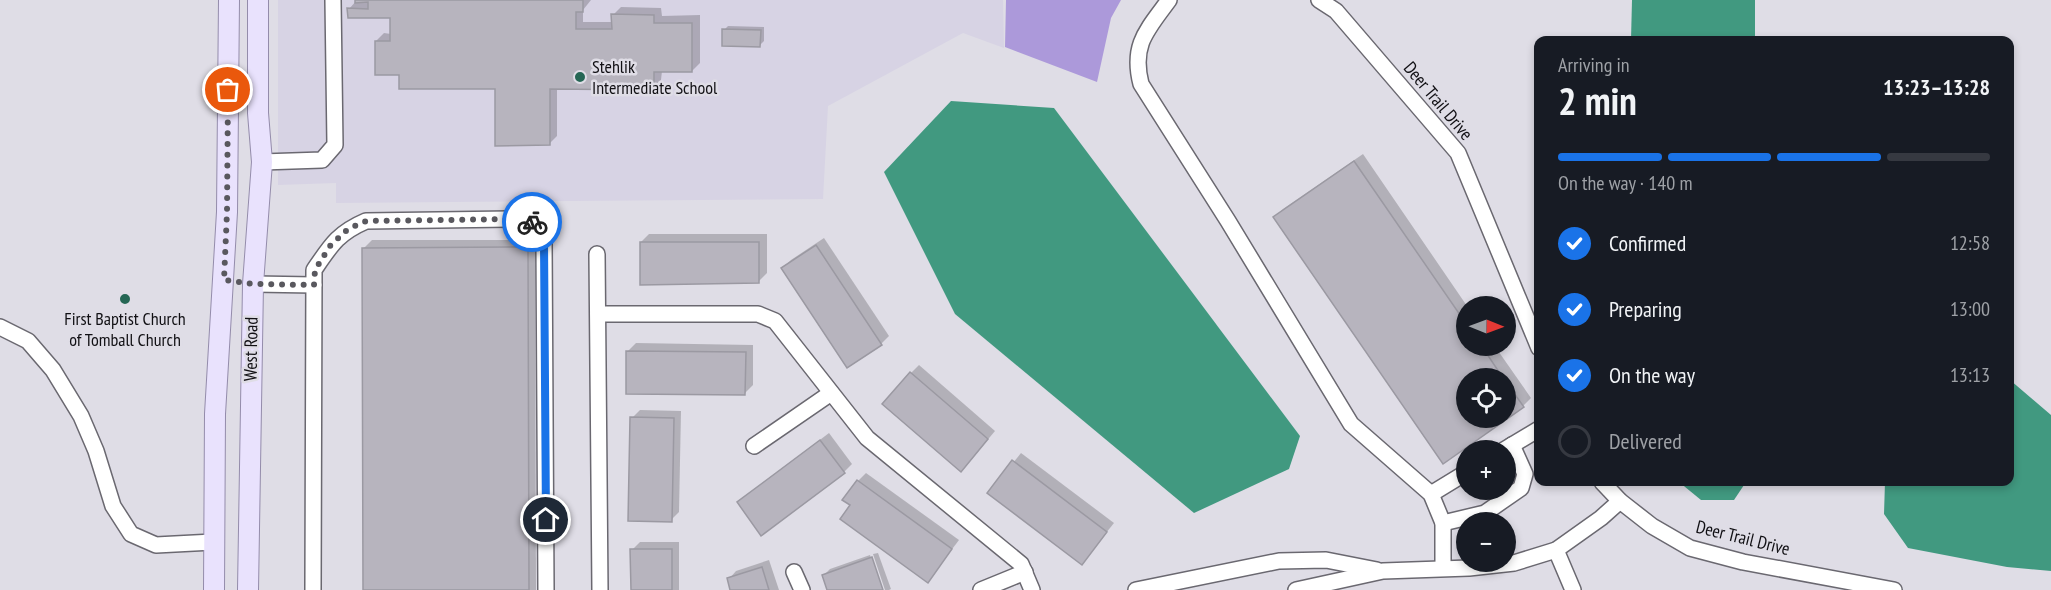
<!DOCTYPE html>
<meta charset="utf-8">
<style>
body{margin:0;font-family:"PT Sans Narrow",sans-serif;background:#242831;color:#f1f3f6;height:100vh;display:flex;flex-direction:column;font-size:22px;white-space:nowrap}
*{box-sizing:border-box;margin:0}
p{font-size:20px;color:#9ea1a6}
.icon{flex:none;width:33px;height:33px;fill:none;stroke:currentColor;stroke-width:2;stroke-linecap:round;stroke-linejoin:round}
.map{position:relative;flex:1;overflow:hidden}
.side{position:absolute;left:1534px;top:36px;width:480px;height:450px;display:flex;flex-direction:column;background:#171b24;border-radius:12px;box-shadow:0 3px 9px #0003}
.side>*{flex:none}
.needle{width:39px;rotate:91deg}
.controls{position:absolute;left:1456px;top:296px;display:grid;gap:12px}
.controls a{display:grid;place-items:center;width:60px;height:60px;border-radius:50%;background:#171b24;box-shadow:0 3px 9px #0003;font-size:30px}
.pin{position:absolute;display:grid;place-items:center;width:51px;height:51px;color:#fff;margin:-26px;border:3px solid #fff;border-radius:50%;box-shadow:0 2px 6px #0007}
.courier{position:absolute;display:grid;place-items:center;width:60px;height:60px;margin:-30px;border:4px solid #1a73e8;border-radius:50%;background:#fff;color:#222;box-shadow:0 2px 8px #0007}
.head em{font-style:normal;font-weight:700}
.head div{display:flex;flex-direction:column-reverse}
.head{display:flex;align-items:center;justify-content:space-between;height:102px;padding:0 24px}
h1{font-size:39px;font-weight:700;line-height:45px}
.bar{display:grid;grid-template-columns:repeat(4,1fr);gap:9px 6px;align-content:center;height:72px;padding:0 24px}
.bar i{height:8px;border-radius:4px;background:#363941}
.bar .current{background:#1a73e8}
.bar p{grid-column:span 4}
ol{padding:0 24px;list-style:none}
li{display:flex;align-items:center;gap:18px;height:66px}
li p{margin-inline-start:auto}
li .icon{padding:6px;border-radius:50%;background:#1a73e8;color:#fff;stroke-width:4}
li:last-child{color:#9ea1a6}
li i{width:33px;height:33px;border:3px solid #363941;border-radius:50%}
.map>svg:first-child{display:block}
.built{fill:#d7d3e4}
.forest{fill:#ac99da}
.water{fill:#419980}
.shadow{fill:#0003;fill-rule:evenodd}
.building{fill:#b7b4be;stroke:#9b99a2;stroke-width:1.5}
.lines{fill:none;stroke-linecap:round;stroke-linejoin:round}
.minor-casing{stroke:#6a6870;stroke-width:18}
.major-casing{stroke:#948cab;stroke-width:22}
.minor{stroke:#fff;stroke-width:15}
.major{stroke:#e9e2fd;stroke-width:20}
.done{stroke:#59585e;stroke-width:6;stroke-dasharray:0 10.8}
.route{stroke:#1a73e8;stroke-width:8}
.poi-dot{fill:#256654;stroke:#dfdde6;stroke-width:2}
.labels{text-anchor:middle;stroke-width:5;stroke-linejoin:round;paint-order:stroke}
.poi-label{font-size:18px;fill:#111014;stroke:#dfdde6;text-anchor:start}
.street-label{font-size:18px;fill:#111014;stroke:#dfdde6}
</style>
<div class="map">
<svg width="2051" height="590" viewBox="0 0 2051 590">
<rect width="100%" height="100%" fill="#dfdde6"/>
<path class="built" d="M278,0H1003L1004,48L963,33L828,106L823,199L336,203V183L278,185Z"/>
<path class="forest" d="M1006,0H1121L1111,18L1097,82L1005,47Z"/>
<g class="water">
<path d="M1632,0H1755V40H1631Z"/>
<path d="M951,101L1054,108L1300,436L1289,469L1194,513L955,314L884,172Z"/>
<path d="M2010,380L2051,415V571L2007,567L1908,548L1884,514L1885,482H2010Z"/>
<path d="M1679,482H1746L1734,500H1701Z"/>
</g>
<g class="shadow">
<path d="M591,0L583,10V22H613V15L621,7L661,8L662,16L700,15V63L692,71H662L661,80L653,88H557V136L549,144L496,88L401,74L376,41L384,33L391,34V16L349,9L357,0Z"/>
<path d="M728,26L764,27V41L760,45L724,30Z"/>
<path d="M1363,154L1467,306V345H1494L1531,398L1523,406L1443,461L1275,217L1283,209ZM1467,378H1506V417H1467Z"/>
<path d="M649,234H767V273L759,281L641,242Z"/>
<path d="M824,238L889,336L881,344L783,268L791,260Z"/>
<path d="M372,240H535L536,590H365L364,248Z"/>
<path d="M636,343L753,345V385L745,393L628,351Z"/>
<path d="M919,365L995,431L969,462L911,373Z"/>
<path d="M640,410L681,411L679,512L671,520L632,418Z"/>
<path d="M829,433L852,464L844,472L739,502Z"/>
<path d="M1021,453L1114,523L1082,563L989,493Z"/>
<path d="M866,473L959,540L928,581L852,505L858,481Z"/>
<path d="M640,542H679V590H632V550Z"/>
<path d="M878,553L891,589L889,590H885L873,554Z"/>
<path d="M870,555L882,590H829L824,575L830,569Z"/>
<path d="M769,560L779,590H732L729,579L736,571Z"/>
</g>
<g class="building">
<path d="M355,0H583V12H576V29H612L611,14L654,15V23H692V72H654V90L550,89V145L495,146V89H399V75H375V41H390V18H348L347,8L368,9V2L355,3Z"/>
<path d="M722,29L761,30L760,47L722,46Z"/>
<path d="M1354,161L1467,325V345H1481L1503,378H1467V417H1506V382L1524,407L1443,464L1273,217Z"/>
<path d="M640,242H759V283L640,285Z"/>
<path d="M816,245L882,345L847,368L781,268Z"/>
<path d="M528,247L529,590H363L362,248Z"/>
<path d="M626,351L746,352L745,395L626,394Z"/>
<path d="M910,372L988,439L961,472L882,404Z"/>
<path d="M630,417L674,418L672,522L628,521Z"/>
<path d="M820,440L845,473L761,536L737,502Z"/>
<path d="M1012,460L1107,532L1082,565L987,493Z"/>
<path d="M857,480L952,549L928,583L840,519L850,505L842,500Z"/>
<path d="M630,549H672V590H631Z"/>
<path d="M872,557L883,590H827L822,575Z"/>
<path d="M762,567L769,590H730L727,578Z"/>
</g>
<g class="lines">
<g class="minor-casing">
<g id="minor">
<path d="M1169,0C1147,30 1131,45 1141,84L1228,221L1351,424L1431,494L1443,523V568"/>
<path d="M1319,0L1336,11L1458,153L1539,348"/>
<path d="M262,162L322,160L335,145L333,0"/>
<path d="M597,254L600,590"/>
<path d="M253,284L314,285"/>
<path d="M598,314H758L775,321L867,438L1021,564L1032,590"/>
<path d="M0,327L28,341L53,370L81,416L96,451L113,506L131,534L156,545L213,542"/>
<path d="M754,446L831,393"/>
<path d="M1504,450L1539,429"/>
<path d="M1602,482L1620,501L1652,526L1690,548L1743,562L1894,590"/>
<path d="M1431,494L1467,472"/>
<path d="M1443,523L1485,513L1521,488L1525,474L1512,445"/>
<path d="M1556,550L1573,590"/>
<path d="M794,572L802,590"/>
<path d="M313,590L314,270C331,245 338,233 366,221L519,219L532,222L544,242L546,590"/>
<path d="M981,590L1025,572"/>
<path d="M1136,590L1279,561L1326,560L1377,570"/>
<path d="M1296,590L1383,571L1469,568L1514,563L1556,550L1601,518L1620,501"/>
</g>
</g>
<g class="major-casing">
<g id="major">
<path d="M214,590L215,414L227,212L229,0"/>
<path d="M248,590L253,284L262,162L258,113V0"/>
</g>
</g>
<use href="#minor" class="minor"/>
<use href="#major" class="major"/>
</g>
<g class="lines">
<path class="done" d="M228,90L227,212L224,280L253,284L314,285L315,270L330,246L348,229L366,221L519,219L532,222"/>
<path class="route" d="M532,222L544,242L546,520"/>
</g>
<g class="poi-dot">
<circle cx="580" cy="77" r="6"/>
<circle cx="125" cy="299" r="6"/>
</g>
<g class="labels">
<g class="poi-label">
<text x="592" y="73">Stehlik<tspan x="592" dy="21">Intermediate School</tspan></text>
<text x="125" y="325" text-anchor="middle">First Baptist Church<tspan x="125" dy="21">of Tomball Church</tspan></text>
</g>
<g class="street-label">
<text transform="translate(1438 101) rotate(50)" y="6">Deer Trail Drive</text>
<text transform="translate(251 349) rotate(-89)" y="6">West Road</text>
<text transform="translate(1743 538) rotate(14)" y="6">Deer Trail Drive</text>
</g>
</g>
</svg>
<div class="controls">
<a><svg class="needle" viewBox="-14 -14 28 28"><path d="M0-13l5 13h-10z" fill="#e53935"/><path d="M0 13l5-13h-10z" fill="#9ea1a6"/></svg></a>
<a><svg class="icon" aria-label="locate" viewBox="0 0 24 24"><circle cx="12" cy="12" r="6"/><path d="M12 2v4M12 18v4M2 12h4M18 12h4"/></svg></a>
<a>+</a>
<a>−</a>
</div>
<div class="pin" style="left:228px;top:90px;background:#ea580c"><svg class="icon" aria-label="bag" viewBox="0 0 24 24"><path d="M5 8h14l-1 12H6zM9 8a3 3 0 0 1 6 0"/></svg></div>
<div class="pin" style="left:546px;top:520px;background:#1f2937"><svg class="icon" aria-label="home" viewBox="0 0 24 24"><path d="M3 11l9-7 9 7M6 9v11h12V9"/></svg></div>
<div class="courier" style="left:532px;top:222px"><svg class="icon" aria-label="bike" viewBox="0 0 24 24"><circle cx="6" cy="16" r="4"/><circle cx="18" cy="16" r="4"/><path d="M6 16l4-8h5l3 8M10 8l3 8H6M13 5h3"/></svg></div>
<section class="side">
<div class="head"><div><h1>2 min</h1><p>Arriving in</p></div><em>13:23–13:28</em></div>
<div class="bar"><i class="current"></i><i class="current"></i><i class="current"></i><i></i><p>On the way · 140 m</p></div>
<ol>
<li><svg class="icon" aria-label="check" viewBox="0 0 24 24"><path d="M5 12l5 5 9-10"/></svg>Confirmed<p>12:58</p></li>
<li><svg class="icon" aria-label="check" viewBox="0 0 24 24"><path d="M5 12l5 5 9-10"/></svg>Preparing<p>13:00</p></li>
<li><svg class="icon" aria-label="check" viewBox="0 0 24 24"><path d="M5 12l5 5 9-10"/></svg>On the way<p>13:13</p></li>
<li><i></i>Delivered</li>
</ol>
</section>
</div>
